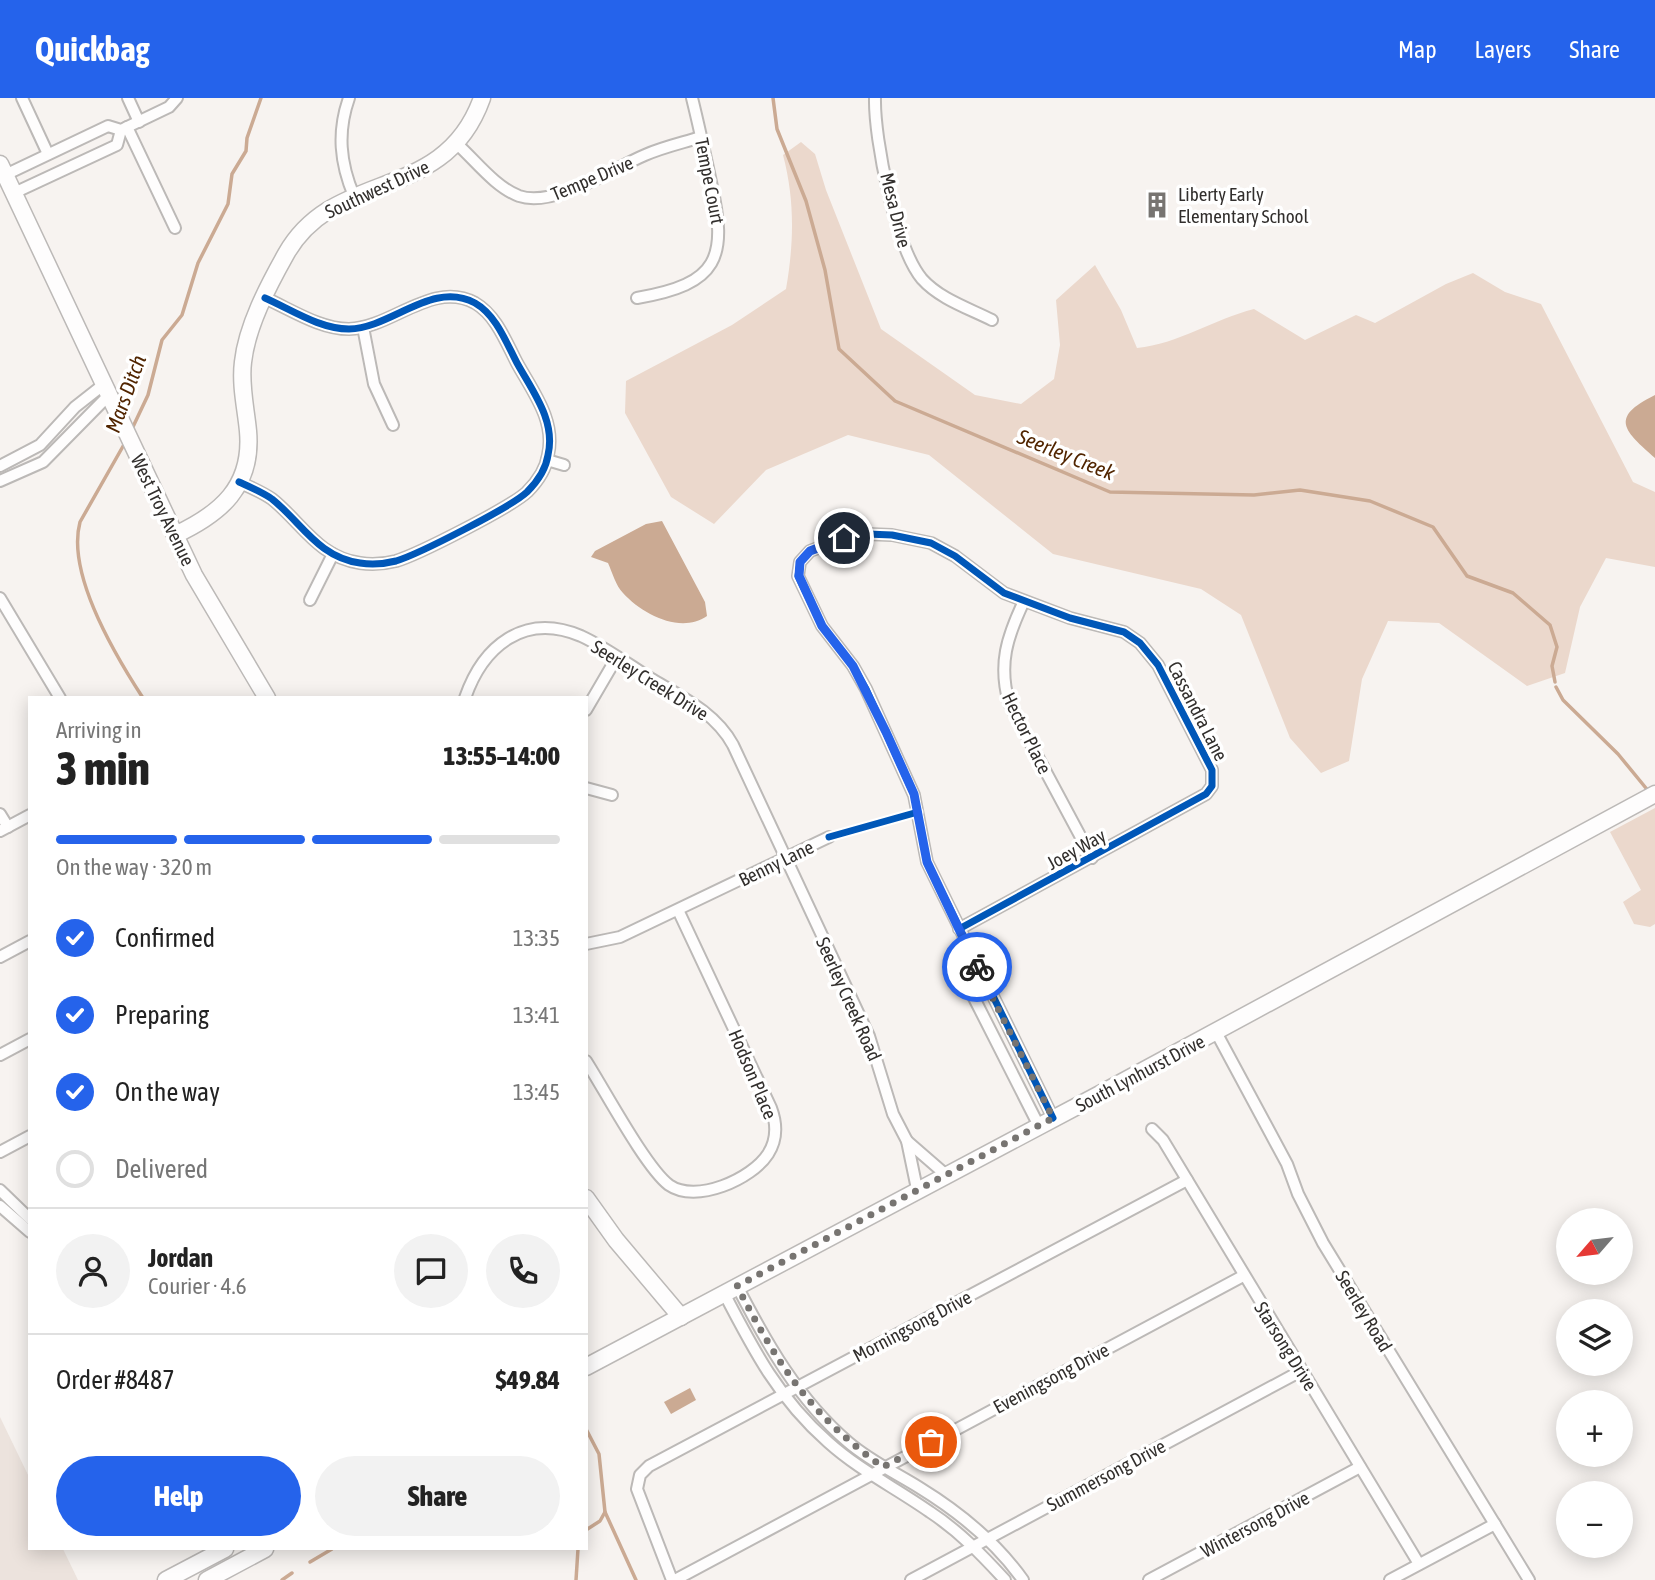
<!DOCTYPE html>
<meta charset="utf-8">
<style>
body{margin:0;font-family:"Asap Condensed",sans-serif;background:#f2f2f2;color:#222;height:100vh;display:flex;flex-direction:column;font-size:26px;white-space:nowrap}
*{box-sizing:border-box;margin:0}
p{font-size:23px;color:#767676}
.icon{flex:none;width:38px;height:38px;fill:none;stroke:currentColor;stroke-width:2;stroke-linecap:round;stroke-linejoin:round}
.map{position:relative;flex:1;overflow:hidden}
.sheet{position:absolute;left:28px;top:598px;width:560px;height:854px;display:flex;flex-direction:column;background:#fff;border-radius:0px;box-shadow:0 4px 18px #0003}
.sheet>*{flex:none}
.needle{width:46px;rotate:242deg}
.buttons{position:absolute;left:1556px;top:1110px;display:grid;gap:14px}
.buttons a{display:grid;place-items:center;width:77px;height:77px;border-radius:50%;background:#fff;box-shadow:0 4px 18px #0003;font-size:35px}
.pin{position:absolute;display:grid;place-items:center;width:60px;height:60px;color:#fff;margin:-30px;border:4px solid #fff;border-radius:50%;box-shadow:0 2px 7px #0007}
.courier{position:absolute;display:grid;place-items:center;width:70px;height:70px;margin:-35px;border:5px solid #2563eb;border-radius:50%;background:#fff;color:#222;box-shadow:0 2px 9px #0007}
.headline em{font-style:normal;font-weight:800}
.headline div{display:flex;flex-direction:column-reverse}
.headline{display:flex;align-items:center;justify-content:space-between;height:119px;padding:0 28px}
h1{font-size:46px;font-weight:800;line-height:52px}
.bar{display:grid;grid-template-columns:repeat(4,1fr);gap:10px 7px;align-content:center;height:84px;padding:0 28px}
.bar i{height:9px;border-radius:5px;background:#e0e0e0}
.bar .active{background:#2563eb}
.bar p{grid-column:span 4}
.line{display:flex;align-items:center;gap:18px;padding:0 28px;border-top:2px solid #e0e0e0}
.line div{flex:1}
.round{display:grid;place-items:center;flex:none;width:74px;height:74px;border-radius:37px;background:#f2f2f2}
ol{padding:0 28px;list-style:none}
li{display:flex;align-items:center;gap:21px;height:77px}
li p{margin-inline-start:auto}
li .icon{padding:7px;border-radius:50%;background:#2563eb;color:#fff;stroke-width:4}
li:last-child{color:#767676}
li i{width:38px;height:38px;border:4px solid #e0e0e0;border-radius:50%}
.cta{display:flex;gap:14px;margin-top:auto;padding:14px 28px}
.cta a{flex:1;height:80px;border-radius:42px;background:#2563eb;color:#fff;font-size:28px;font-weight:800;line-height:80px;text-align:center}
.cta a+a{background:#f2f2f2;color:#222}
header{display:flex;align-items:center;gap:42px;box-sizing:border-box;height:98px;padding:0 35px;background:#2563eb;color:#fff}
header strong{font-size:33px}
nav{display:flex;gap:38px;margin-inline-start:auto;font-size:24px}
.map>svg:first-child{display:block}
.built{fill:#ece3dd}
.green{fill:#ebd8cc}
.water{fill:#cbaa93}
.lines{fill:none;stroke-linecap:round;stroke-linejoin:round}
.stream{stroke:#cbaa93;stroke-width:3.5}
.street-casing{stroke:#bcb9b7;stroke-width:14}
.secondary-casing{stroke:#bcb9b7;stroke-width:19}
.street{stroke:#fefdfd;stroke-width:10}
.secondary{stroke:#fefdfd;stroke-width:16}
.cycleway-casing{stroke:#fff;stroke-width:11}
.cycleway{stroke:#0057b8;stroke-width:7}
.done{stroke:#777471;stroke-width:7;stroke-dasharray:0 12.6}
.route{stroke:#2563eb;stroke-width:9}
.labels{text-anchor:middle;stroke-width:7;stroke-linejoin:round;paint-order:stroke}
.street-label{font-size:19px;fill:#322f2d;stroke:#fff}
.poi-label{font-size:19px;fill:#322f2d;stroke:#fff;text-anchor:start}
.water-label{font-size:21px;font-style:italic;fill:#512500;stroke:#fff}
</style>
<header>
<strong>Quickbag</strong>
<nav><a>Map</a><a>Layers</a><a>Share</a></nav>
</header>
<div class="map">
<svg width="1655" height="1482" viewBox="0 0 1655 1482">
<rect width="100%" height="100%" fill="#f7f3f0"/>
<path class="built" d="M0,1319L30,1381V1451H63L78,1482H0Z"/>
<g class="green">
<path d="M801,44L815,56L826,92L881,231L975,297L1021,306L1054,281L1060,247L1056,202L1095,167L1121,212L1137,250C1178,246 1214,221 1254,211L1305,242L1356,217L1375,225L1446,186L1473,175L1505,194L1541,206L1633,384L1655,394V469L1606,460L1580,509L1565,575L1527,588L1439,525L1388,523L1362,581L1349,663L1321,675L1290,640L1241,517L1201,491L1053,456L929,357L848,337L766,372L714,426L671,399L625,315L626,283L732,227L786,191C794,145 795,102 783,57Z"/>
<path d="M1655,710V826L1650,829L1634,826L1623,804L1641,792L1610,734Z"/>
</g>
<g class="water">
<path d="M1655,297V360C1625,333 1608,320 1655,297Z"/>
<path d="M662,423L705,504L707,518C681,536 643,517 623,495C616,488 612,474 608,465L591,459L595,453L646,426Z"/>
<path d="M690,1290L696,1302L671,1316L664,1304Z"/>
</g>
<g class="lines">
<g class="stream">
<path d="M773,0L777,31L806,103L825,172L839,251L895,303L1110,394L1254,397L1300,392L1370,403L1433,429L1467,478L1513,495L1550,527L1557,549L1552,568L1555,584"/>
<path d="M131,333L148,297L162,242L182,217L198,165L228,106L232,76L246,53L247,40L261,0"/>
<path d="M126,343L80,424C66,476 115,557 143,600"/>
<path d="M1556,589L1563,602L1618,656L1650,695"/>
<path d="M586,1331L599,1356L605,1414L600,1423L586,1432"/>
<path d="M605,1414L636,1482"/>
<path d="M310,1464L332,1451"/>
<path d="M282,1482L292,1475"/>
<path d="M576,1482L578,1451"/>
</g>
<g class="street-casing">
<g id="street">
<path d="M22,0L48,56"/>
<path d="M128,0L139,24"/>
<path d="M349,0C337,34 340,65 354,98"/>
<path d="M875,0C874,41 896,150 922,181C940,201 968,210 992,222"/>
<path d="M127,29L175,130"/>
<path d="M457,46C475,62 495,89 519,98C554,110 612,71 645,57C663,49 682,45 701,39"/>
<path d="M5,77L108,28L121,32L169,9L177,0"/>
<path d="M14,95L117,47L121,32"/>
<path d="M637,200C719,186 728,160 711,84C705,56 699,28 692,0"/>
<path d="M363,229L374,286L393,327"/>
<path d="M547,362L564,367"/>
<path d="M0,368L40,347L75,309L103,287"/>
<path d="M0,383L43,364L108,298"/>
<path d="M239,384C250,389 262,394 272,401C302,425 318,459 360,465C372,467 384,466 396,463C419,456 511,409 527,394C537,384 546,371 548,357C556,323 533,294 517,265C506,244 496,217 475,205C432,182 392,230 349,231C320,231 292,212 265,200"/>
<path d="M0,500L60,600"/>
<path d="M310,502L333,456"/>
<path d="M1024,503C1007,539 998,566 1009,605L1092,760"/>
<path d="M465,600C483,548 524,514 581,538C605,549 628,566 650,580C680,598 715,614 733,647L869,938L893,1016L907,1043L917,1091"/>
<path d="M586,612L617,559"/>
<path d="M586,690L612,697"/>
<path d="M0,716L8,729"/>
<path d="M0,733L30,717"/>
<path d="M959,831L1206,696L1212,688V672L1158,567L1140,545L1124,534L1070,520L1004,495L955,458L931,445L892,437L867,436L844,440L810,453L800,464L798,478L822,528L853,568L866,591L914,697L927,764L1053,1020"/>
<path d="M586,846L620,839L829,739"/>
<path d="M0,859L30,843"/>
<path d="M971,859V894L1039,1028"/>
<path d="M1216,934L1287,1066L1298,1096L1323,1145L1529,1482"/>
<path d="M0,957L30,941"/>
<path d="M586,963C604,991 646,1070 669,1087C696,1106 752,1081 768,1056C777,1042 777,1026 771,1010L678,812"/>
<path d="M1152,1031L1163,1042L1419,1466"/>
<path d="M907,1043L945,1076"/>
<path d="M0,1054L30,1038"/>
<path d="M0,1092L30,1121"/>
<path d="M0,1108L30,1134"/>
<path d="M737,1188C767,1246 798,1301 848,1344C870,1363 896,1375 920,1390C959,1414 996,1444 1023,1482"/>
<path d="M724,1195C754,1253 779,1301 828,1344C859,1372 896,1390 930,1414C959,1433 982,1457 1005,1482"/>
<path d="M672,1482L637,1391L640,1377L649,1368L1187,1082"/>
<path d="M675,1482L1243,1178"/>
<path d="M911,1482L1301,1273"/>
<path d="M1149,1482L1360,1369"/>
<path d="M1390,1482L1495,1426"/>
</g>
</g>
<g class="secondary-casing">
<g id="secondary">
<path d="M0,66L194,477L267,600"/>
<path d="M175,437C220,416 253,389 248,333C246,311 240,287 243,264C247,228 268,188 286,156C335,69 444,107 482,0"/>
<path d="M586,1100L616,1142L681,1219"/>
<path d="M586,1269L1100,996L1655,696"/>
<path d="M166,1482L225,1451"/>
<path d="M207,1482L265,1451"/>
</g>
</g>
<use href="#street" class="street"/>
<use href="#secondary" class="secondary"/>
<g class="cycleway-casing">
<g id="cycleway">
<path d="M239,384C250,389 262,394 272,401C302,425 318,459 360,465C372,467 384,466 396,463C419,456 511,409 527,394C537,384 546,371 548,357C556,323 533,294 517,265C506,244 496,217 475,205C432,182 392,230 349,231C320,231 292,212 265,200"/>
<path d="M829,739L918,714"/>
<path d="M959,831L1206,696L1212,688V672L1158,567L1140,545L1124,534L1070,520L1004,495L955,458L931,445L892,437L867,436L844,440L810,453L800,464L798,478L822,528L853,568L866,591L914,697L927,764L1053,1020"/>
</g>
</g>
<use href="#cycleway" class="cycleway"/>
</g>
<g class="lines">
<path class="done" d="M931,1344L883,1369C810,1317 778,1267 737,1188L1053,1020L977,869"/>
<path class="route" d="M844,440L810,453L800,464L799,478L822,528L853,568L886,634L914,696L927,764L977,869"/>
</g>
<defs>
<g id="building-bare" transform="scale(2.1)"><path d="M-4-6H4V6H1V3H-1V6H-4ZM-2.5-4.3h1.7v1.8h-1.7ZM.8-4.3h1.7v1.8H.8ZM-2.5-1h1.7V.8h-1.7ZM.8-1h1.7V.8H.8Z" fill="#777471" stroke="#fff" stroke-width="2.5" paint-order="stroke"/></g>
</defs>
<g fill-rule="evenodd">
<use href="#building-bare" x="1157" y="107"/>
</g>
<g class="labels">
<g class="street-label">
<text transform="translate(592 80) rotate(-23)" y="7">Tempe Drive</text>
<text transform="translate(710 83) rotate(79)" y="7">Tempe Court</text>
<text transform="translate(377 91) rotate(-25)" y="7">Southwest Drive</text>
<text transform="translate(896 112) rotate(76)" y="7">Mesa Drive</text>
<text transform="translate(163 412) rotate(64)" y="7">West Troy Avenue</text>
<text transform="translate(650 582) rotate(32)" y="7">Seerley Creek Drive</text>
<text transform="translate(1198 613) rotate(63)" y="7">Cassandra Lane</text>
<text transform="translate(1027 635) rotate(64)" y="7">Hector Place</text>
<text transform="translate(1076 751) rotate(-29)" y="7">Joey Way</text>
<text transform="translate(776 765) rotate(-26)" y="7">Benny Lane</text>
<text transform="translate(849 901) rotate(66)" y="7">Seerley Creek Road</text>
<text transform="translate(1140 975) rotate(-28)" y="7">South Lynhurst Drive</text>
<text transform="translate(753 976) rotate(67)" y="7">Hodson Place</text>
<text transform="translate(1364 1213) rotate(59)" y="7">Seerley Road</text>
<text transform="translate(912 1228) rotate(-28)" y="7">Morningsong Drive</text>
<text transform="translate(1286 1248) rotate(58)" y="7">Starsong Drive</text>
<text transform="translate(1051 1280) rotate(-28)" y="7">Eveningsong Drive</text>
<text transform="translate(1106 1377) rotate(-28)" y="7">Summersong Drive</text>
<text transform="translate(1255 1426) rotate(-28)" y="7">Wintersong Drive</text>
</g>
<g class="poi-label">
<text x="1178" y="103">Liberty Early<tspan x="1178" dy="22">Elementary School</tspan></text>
</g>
<g class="water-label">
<text transform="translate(126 296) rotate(-70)" y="7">Mars Ditch</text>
<text transform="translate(1066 357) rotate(22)" y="7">Seerley Creek</text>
</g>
</g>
</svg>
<div class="buttons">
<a><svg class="needle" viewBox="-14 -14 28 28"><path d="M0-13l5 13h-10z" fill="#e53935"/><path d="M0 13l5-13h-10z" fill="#767676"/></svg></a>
<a><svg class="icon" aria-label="layers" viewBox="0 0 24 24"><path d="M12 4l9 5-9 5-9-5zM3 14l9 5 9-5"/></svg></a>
<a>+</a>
<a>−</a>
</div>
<div class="pin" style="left:931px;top:1344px;background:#ea580c"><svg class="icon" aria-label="bag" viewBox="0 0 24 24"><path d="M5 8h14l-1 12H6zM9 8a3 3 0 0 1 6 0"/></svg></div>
<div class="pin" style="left:844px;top:440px;background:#1f2937"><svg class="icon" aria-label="home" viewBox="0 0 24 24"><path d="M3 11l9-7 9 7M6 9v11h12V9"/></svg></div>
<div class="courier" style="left:977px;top:869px"><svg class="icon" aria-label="bike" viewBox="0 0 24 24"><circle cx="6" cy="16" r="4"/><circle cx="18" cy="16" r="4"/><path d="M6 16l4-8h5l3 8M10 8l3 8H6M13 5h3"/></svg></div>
<section class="sheet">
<div class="headline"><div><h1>3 min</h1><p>Arriving in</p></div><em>13:55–14:00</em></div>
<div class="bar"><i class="active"></i><i class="active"></i><i class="active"></i><i></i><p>On the way · 320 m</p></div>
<ol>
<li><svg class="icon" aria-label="check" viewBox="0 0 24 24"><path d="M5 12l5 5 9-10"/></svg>Confirmed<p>13:35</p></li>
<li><svg class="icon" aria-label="check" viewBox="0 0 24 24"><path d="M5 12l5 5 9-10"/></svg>Preparing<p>13:41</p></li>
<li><svg class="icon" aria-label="check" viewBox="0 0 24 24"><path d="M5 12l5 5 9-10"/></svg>On the way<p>13:45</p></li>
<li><i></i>Delivered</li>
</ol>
<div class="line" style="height:126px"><a class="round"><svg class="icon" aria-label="person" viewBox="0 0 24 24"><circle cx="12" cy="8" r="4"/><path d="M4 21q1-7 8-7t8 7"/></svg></a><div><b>Jordan</b><p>Courier · 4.6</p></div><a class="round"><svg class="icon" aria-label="chat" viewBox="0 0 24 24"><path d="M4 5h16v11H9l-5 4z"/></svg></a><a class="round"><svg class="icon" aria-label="phone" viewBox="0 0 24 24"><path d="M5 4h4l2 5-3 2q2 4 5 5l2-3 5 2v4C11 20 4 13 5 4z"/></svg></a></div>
<div class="line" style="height:91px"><div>Order #8487</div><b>$49.84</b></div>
<div class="cta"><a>Help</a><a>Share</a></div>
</section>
</div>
